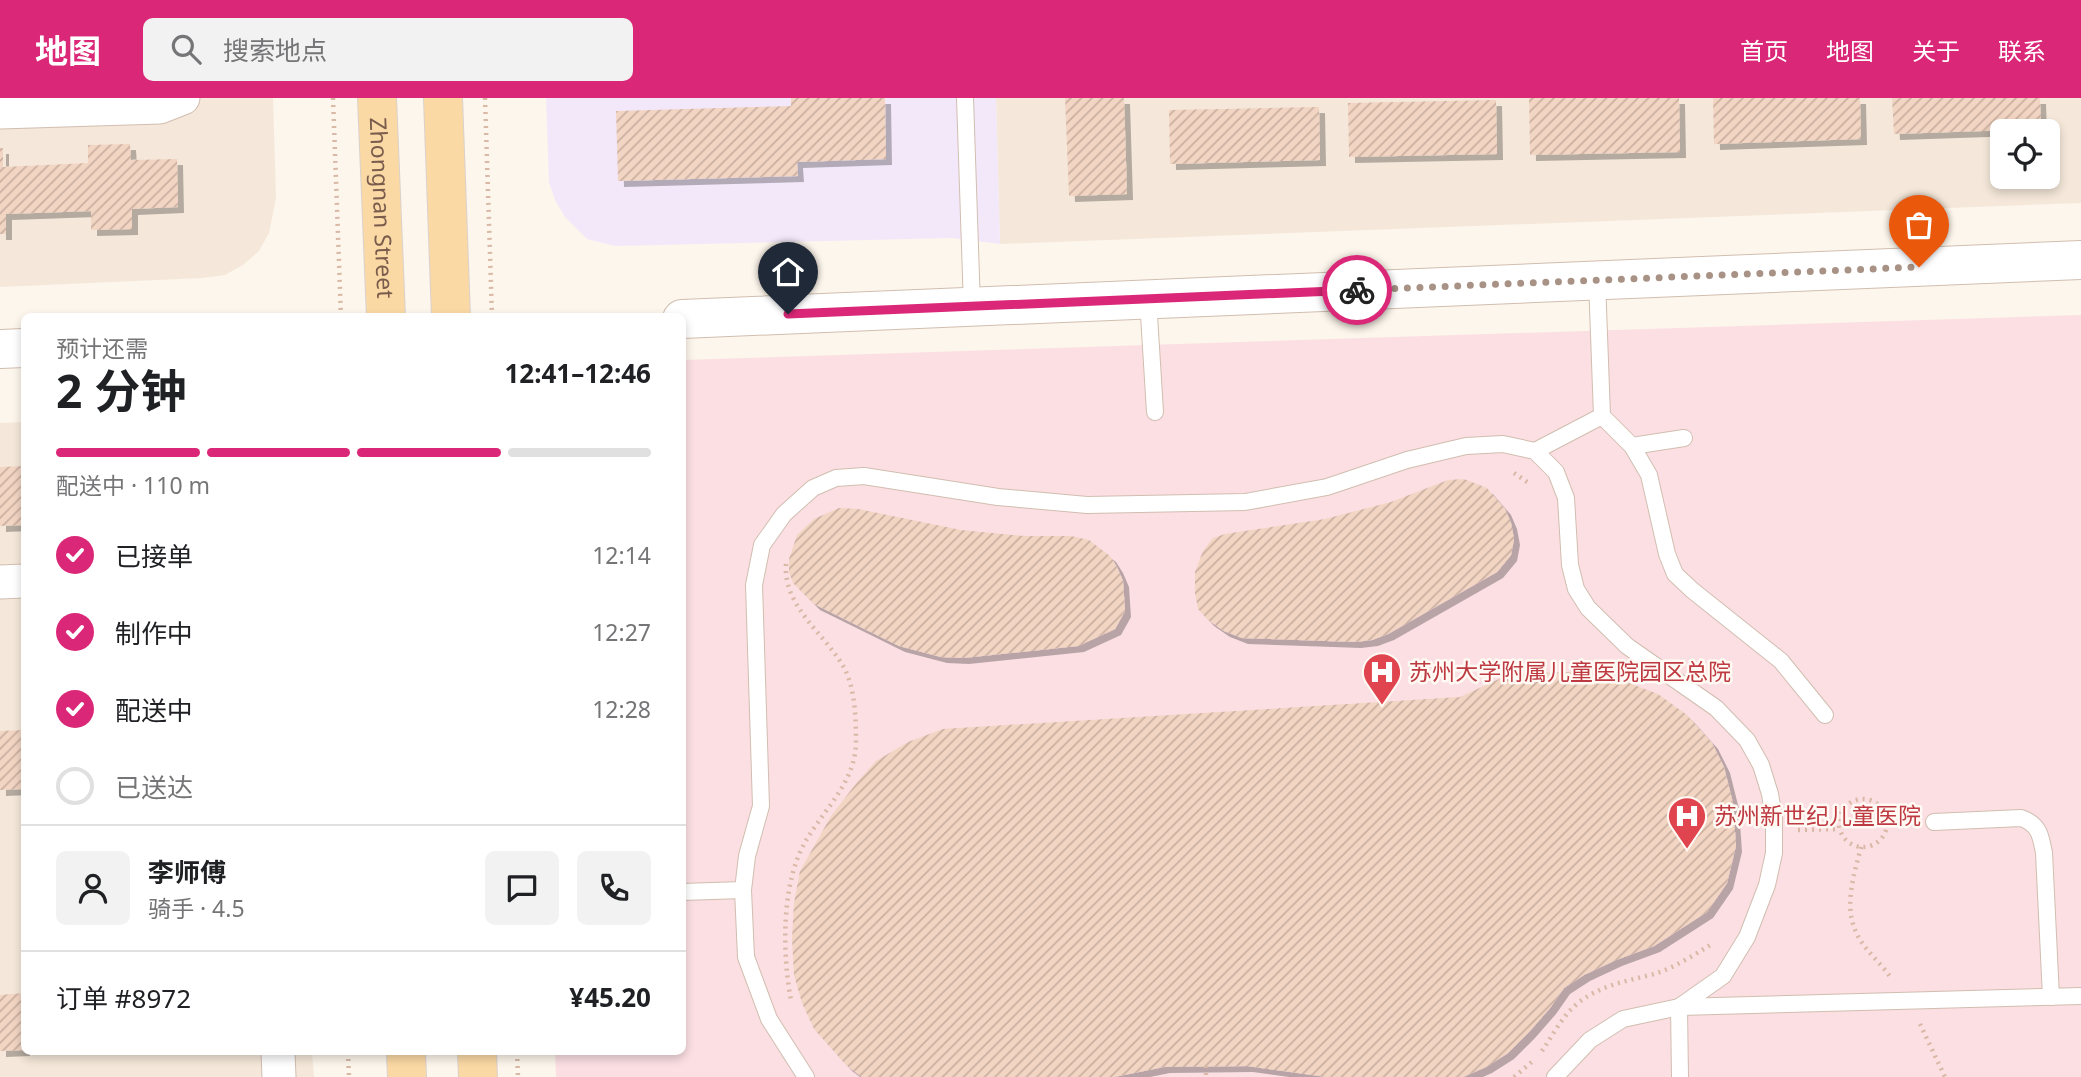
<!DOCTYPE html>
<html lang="zh">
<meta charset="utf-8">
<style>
body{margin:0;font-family:"Noto Sans","Noto Sans SC",sans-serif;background:#f2f2f2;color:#202124;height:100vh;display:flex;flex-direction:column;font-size:26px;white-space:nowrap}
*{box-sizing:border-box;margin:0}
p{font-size:23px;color:#757577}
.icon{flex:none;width:38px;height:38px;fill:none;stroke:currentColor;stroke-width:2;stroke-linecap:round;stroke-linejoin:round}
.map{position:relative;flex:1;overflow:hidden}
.side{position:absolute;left:21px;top:215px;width:665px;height:742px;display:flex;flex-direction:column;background:#fff;border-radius:10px;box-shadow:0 4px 10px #0003}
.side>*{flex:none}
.tools{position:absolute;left:1990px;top:21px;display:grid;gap:14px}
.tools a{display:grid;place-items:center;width:70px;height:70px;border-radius:10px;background:#fff;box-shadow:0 4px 10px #0003;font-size:35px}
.pin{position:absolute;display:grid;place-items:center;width:60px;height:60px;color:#fff;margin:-72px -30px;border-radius:50% 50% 50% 0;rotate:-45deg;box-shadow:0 0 7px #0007}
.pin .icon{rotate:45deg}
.courier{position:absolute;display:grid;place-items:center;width:70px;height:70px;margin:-35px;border:5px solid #db2777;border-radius:50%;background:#fff;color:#222;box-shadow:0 2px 9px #0007}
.summary em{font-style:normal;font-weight:700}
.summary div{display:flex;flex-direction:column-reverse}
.summary{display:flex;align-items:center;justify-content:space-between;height:119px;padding:0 35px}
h1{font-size:46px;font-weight:700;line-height:52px}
.bar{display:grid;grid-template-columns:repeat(4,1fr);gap:10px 7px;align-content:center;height:84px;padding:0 35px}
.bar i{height:9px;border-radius:5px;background:#e0e0e0}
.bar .active{background:#db2777}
.bar p{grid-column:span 4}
.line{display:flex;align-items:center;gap:18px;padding:0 35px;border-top:2px solid #e0e0e0}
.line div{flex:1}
.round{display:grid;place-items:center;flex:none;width:74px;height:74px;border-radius:10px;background:#f2f2f2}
ol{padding:0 35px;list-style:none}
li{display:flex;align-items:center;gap:21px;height:77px}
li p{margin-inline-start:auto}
li .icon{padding:7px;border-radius:50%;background:#db2777;color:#fff;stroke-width:4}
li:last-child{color:#757577}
li i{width:38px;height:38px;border:4px solid #e0e0e0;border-radius:50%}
header{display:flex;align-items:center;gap:42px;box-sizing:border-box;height:98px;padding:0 35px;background:#db2777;color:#fff}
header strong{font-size:33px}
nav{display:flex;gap:38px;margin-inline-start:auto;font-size:24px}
.search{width:490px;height:63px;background:#f2f2f2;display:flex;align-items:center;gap:18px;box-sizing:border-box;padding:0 24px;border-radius:10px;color:#757577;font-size:26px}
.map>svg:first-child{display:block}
.residential{fill:#f5e8da;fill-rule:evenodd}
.education{fill:#f3e8fa}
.medical{fill:#fbdfe3}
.building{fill:url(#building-hatch);filter:url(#shadow)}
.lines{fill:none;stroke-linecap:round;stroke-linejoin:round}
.service-casing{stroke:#d1beb0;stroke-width:18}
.minor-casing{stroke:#d1beb0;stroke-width:35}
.tertiary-casing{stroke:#d1beb0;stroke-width:40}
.primary-casing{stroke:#dad1cd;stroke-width:40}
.path{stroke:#d9b8a5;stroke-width:4.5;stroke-dasharray:2 5;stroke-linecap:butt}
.service{stroke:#fff;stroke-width:16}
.minor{stroke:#fff;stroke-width:33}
.tertiary{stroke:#fff;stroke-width:38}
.primary{stroke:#fbd9a5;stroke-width:38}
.done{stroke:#a89285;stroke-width:7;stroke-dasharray:0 12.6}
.route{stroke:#db2777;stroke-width:9}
.labels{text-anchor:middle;stroke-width:5;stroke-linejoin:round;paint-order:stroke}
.street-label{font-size:23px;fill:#7a5c4d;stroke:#fffaf3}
.health-label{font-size:23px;fill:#be3a42;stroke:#fffaf3;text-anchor:start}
</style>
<header>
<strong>地图</strong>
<div class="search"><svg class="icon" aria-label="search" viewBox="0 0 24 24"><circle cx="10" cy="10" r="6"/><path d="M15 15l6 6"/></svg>搜索地点</div>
<nav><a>首页</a><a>地图</a><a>关于</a><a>联系</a></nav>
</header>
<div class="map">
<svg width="2081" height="979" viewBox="0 0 2081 979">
<defs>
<pattern id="building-hatch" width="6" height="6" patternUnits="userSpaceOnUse" patternTransform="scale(1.75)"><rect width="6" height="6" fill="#f3d5c3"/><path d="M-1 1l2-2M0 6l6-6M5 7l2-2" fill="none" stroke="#cab0a1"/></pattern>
<filter id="shadow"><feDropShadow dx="6" dy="6" stdDeviation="0" flood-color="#0004"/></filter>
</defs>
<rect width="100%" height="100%" fill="#fdf6ec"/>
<g class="residential">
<path d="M0,0H273L276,100L269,135L259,153L243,167L225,177L202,180L0,189Z"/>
<path d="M996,0H2081V105L1000,146ZM2002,33H2048V79H2002Z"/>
<path d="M24,324V954H312L314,979H0V325Z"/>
</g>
<path class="education" d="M546,0H996L1000,146L952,140L615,148L587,141L565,119L555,102L549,84Z"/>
<path class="medical" d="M2081,217V979H556L555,954H682L683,262Z"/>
<g class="building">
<path d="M791,0H885L886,61L797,64L798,78L618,83L616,13L791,8Z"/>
<path d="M1065,0H1124L1127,96L1069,98Z"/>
<path d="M1529,0H1679L1680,54L1530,57Z"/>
<path d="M1713,0H1860L1861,41L1714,46Z"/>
<path d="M1892,0H2040L2041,31L1894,36Z"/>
<path d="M1496,2L1497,56L1349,59L1348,5Z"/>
<path d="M1319,9L1320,62L1170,66L1169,12Z"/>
<path d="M130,46L131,62L177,61L178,109L132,111V131L91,132V113L6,116V136H0V50H3V69L88,65V47Z"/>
<path d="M24,368V427L0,428V369Z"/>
<path d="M1464,381L1487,390L1505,411L1511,425L1514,441L1511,457L1497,474L1388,536L1372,542L1355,544L1242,540L1224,533L1208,522L1198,511L1195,495V474L1203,453L1213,440L1225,436L1325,421L1391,404L1448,382Z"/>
<path d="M839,410L858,411L961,432L1024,438H1071L1089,442L1110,458L1117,469L1123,483L1125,513L1115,531L1078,548L963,560L941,559L899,548L814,506L793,485L789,474V461L797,437L814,421Z"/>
<path d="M1574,574L1621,582L1658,596L1687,617L1712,645L1724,669L1733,705L1736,748L1727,785L1707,814L1654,848L1616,862L1584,877L1564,890L1550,910L1529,934L1508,955L1486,969L1463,979H1327L1247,968L1164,969L1114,979H862L846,967L814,931L802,905L794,877L792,841L794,805L800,773L831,718L858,683L876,663L908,644L943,631L1460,599L1501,580L1533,575Z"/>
<path d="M24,632V691L0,692V633Z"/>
<path d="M24,895V952L0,953V897Z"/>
</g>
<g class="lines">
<g class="service-casing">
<g id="service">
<path d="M965,0L972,209"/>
<path d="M1597,182L1602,318"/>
<path d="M1148,201L1155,314"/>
<path d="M1632,348L1684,340"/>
<path d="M1535,353L1602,318L1632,348L1649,377L1667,456L1675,476L1692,492L1781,563L1825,617"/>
<path d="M1934,724L2021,720C2039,726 2041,738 2044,755L2051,899"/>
<path d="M682,794L743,792"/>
<path d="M806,979L769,921L746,859L743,792L747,758L761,708L754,487L762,447L784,416L813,390L836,380L864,378L998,399L1087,407L1245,404L1327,389L1407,362L1466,348L1503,346L1535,353L1556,374L1566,400L1570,467L1576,491L1588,510L1627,548L1716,610L1747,642L1761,667L1770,696L1774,720V755L1767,787L1747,839L1723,878L1679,909L1680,979"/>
<path d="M1555,979L1590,942L1623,921L1679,909L2081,898"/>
</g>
</g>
<g class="minor-casing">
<g id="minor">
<path d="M0,14L160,9L183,0"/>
<path d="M0,484L24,483"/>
<path d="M278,954L279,979"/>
</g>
</g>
<g class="tertiary-casing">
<g id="tertiary">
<path d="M682,221L2081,162"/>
<path d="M0,251L24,250"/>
</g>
</g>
<g class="primary-casing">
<g id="primary">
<path id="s1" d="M377,0L386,219"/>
<path d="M443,0L451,219"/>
<path d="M406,954L407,979"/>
<path d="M477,954L478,979"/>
</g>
</g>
<g class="path">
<path d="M333,0L341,219"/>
<path d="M485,0L492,219"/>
<path d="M1514,375L1530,386"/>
<path d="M786,466C783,507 822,534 842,566C855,587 856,619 856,643C856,683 826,709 807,741C781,782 782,856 791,902"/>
<circle cx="1863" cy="725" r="24"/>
<path d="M1887,725H1911"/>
<path d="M1798,732L1839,731"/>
<path d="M1861,749C1854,777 1843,809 1857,836C1865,853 1881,865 1891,880"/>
<path d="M1920,926L1945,979"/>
<path d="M1542,953C1553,937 1562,918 1578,905C1601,887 1627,883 1654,876C1674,870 1694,857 1712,846"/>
<path d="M348,954L349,979"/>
<path d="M517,954L518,979"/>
<path d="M1206,968V979"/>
<path d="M1514,979L1534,962"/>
</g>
<use href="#service" class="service"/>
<use href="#minor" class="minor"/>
<use href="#tertiary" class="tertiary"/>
<use href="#primary" class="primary"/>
</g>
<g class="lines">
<path class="done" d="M1357,192L1919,169"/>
<path class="route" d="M788,216L1357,192"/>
</g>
<defs>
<g id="hospital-pin" transform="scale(2.0125)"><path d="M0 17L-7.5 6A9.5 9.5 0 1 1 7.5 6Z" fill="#e0444e" stroke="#fffaf3"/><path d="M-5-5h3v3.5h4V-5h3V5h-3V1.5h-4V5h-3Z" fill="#fff"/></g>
</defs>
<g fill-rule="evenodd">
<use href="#hospital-pin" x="1382" y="574"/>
<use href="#hospital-pin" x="1687" y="718"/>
</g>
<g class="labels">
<g class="street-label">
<text dy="8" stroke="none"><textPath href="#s1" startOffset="110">Zhongnan Street</textPath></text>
</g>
<g class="health-label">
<text x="1409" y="582">苏州大学附属儿童医院园区总院</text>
<text x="1714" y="726">苏州新世纪儿童医院</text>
</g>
</g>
</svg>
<div class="tools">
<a><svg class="icon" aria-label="locate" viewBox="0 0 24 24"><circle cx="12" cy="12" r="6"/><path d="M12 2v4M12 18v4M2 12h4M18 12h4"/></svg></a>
</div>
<div class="pin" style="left:1919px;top:169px;background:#ea580c"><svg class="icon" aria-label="bag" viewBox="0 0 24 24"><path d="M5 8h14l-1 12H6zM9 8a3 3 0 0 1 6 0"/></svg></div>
<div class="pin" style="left:788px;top:216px;background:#1f2937"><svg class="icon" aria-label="home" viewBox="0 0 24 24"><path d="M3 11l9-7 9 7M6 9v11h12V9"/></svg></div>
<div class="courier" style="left:1357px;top:192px"><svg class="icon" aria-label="bike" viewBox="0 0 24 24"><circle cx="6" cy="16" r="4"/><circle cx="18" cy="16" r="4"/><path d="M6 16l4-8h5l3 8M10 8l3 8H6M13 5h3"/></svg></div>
<section class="side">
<div class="summary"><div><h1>2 分钟</h1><p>预计还需</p></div><em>12:41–12:46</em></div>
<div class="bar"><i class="active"></i><i class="active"></i><i class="active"></i><i></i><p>配送中 · 110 m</p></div>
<ol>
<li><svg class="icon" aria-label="check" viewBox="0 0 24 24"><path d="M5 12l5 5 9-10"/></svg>已接单<p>12:14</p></li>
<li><svg class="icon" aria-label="check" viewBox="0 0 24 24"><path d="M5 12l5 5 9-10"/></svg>制作中<p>12:27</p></li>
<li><svg class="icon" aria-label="check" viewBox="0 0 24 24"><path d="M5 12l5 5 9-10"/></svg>配送中<p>12:28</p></li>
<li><i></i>已送达</li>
</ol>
<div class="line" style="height:126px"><a class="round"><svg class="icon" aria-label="person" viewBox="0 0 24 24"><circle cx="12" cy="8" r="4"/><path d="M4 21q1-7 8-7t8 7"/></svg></a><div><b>李师傅</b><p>骑手 · 4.5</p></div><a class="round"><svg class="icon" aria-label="chat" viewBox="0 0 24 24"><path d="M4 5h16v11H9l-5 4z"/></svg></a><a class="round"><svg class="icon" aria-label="phone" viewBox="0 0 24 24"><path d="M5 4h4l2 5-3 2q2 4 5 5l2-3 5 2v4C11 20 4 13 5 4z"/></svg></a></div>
<div class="line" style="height:91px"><div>订单 #8972</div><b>¥45.20</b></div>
</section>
</div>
